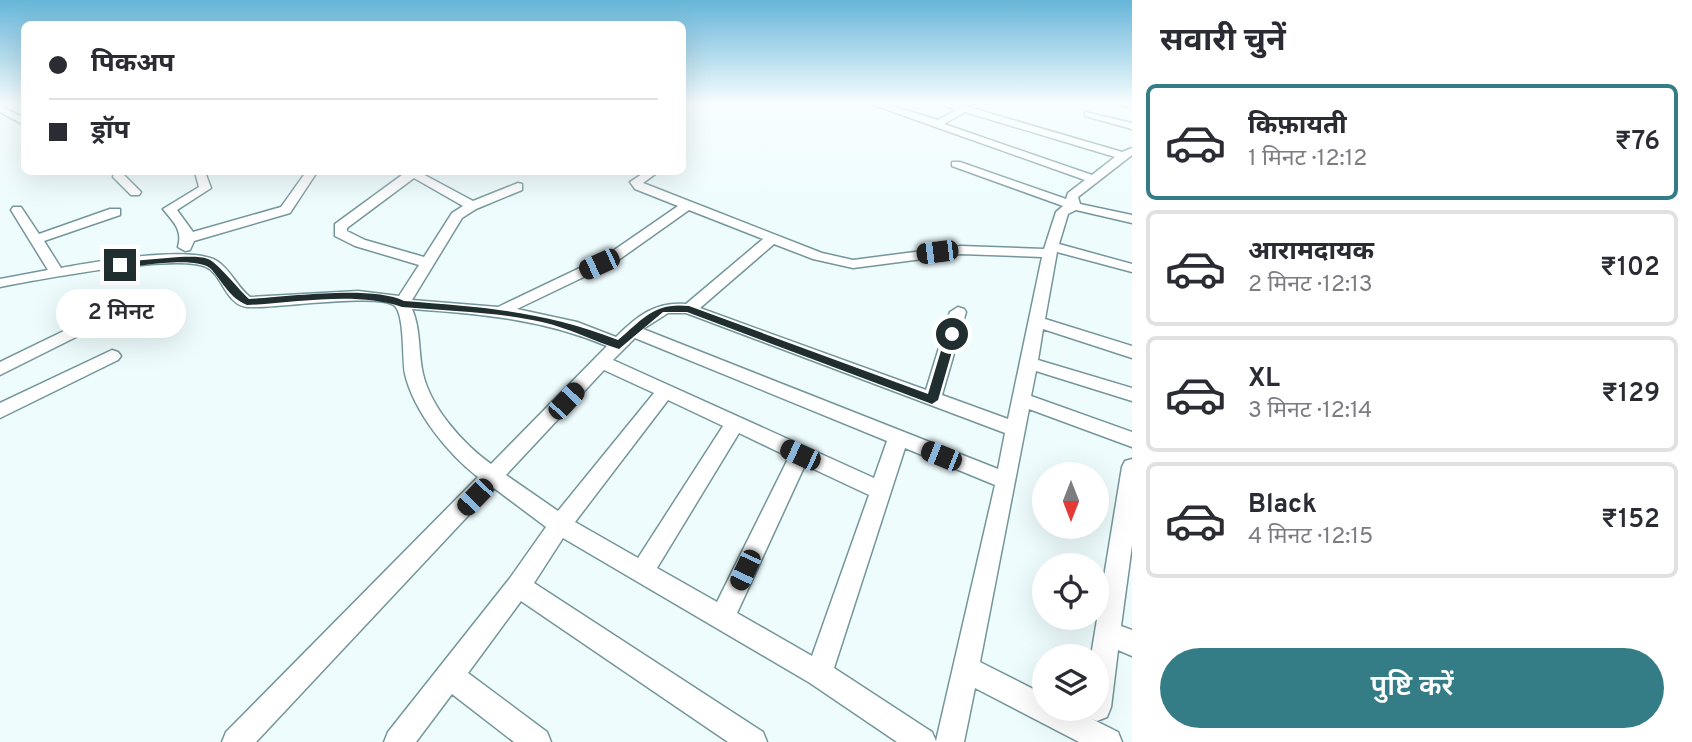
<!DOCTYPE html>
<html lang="hi">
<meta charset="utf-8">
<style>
:root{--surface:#fff;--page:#f7f7f7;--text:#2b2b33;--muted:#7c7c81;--line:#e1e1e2;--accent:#357d86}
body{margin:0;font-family:Overpass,"Noto Sans Devanagari",sans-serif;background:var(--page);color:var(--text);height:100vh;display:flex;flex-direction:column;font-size:26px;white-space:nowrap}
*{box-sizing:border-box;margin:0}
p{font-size:23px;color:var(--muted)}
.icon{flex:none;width:38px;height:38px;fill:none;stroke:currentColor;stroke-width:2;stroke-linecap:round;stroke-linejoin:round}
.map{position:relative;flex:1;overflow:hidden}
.panel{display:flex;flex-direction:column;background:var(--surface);width:560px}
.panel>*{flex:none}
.guide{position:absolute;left:21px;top:21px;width:665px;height:154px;border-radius:10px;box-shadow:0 7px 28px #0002;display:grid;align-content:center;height:154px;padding:0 28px;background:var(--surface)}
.needle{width:46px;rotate:180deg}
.fabs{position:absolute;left:1032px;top:462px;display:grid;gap:14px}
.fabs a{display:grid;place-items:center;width:77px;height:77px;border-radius:50%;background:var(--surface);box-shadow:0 7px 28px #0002;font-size:35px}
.end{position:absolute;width:32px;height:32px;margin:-16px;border:9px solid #202e30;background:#fff;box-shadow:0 0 0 4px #fff}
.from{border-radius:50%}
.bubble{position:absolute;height:49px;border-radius:24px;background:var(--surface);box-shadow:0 7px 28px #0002;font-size:23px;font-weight:600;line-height:49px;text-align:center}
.car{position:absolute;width:21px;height:42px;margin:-21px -10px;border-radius:9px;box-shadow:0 0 5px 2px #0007;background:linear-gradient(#222 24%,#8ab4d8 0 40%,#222 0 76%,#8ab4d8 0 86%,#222 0)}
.guide b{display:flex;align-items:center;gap:24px;height:66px;font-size:26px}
.guide b+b{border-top:2px solid var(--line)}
.guide i{width:18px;height:18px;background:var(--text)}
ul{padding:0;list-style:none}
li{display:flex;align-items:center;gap:21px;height:116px;margin:0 14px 10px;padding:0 14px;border:4px solid var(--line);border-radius:10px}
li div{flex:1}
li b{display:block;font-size:26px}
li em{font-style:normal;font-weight:600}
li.on{border-color:var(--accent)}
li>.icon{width:63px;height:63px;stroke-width:1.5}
h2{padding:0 28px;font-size:32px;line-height:84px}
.button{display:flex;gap:14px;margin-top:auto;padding:14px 28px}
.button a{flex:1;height:80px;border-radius:42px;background:var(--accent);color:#fff;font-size:28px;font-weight:600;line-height:80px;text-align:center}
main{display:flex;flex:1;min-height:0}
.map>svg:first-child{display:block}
</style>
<main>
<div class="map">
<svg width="1132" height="742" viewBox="0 0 1132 742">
<rect width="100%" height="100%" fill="#eefcfe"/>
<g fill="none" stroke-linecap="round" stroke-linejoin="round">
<!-- street casing -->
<g stroke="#74969a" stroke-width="3">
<g id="street">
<path d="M 868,103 L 883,103 L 938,120 L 956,110 L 939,103 L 955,103 L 1122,152 L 1132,148 L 1132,155 L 1078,197 L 1080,204 L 1132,215 L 1132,223 L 1076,210 L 1068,214 L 1059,244 L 1132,264 L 1132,272 L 1057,252 L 1045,319 L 1132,346 L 1132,358 L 1043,329 L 1038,360 L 1132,388 L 1132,401 L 1036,371 L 1031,396 L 1132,432 L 1132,447 L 1029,409 L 980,662 L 1045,695 L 1045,709 L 1072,709 L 1087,716 L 1084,709 L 1097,709 L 1097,656 L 1091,656 L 1122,467 L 1125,461 L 1132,459 L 1132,545 L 1121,626 L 1132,630 L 1132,656 L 1118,650 L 1111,707 L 1107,717 L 1097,721 L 1092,719 L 1118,732 L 1122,742 L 1079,742 L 975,688 L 964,742 L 897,742 L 810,683 L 563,538 L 534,583 L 763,732 L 767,742 L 728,742 L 521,601 L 468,673 L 547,732 L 551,742 L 514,742 L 452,694 L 416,742 L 384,742 L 388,732 L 510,578 L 546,527 L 494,488 L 256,742 L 222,742 L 226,732 L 478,477 C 448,454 414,412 405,374 C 402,359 405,317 395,306 C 381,292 272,309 247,307 C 226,305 222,274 206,267 C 177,253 36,280 0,287 L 0,279 L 48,270 L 11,210 L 13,207 L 21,207 L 39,234 L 110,209 L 120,209 L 120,215 L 44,241 L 61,268 C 93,262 191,245 217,261 C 231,270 237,287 250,297 L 358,291 L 399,296 L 419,265 L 355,246 L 335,236 L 335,224 L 406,172 L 419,172 L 473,201 L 518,183 L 522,184 L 522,190 L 476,209 L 462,218 L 412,300 L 498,307 L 607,255 L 678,206 L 635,189 L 630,182 L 645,172 L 658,172 L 643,183 L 822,253 L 853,260 L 961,246 L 1044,249 L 1056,212 L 1063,206 L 952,166 L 952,162 L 960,162 L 1066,199 L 1068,193 L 1085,180 ZM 965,112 L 1115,157 L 1092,175 L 944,124 ZM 414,178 L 463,206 L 452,213 L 424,257 L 365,240 L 347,231 L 347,228 ZM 689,210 L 763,239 L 686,304 C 655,301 636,317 616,337 L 577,322 L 517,309 L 617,261 ZM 774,244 L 813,259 L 853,268 L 961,254 L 1042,257 L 1008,419 L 942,395 L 966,312 L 964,309 L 958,307 L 950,312 L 926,390 L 700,308 ZM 412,309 C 482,314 542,319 607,346 L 491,464 C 463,444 431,408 423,374 C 418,353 421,329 412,309 ZM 668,313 L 686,313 L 1005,433 L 998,469 L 643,329 ZM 635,338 L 887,441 L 874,478 L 613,360 ZM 604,370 L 654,393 L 558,511 L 506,475 ZM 668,400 L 723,426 L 638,558 L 575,522 ZM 739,433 L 789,457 L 717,602 L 657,568 ZM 905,448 L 995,485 L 936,741 L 932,732 L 834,668 ZM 805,465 L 869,495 L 812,656 L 737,613 Z"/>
<polygon points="1119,103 1132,103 1132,108 1121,105"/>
<polygon points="0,105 24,118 24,125 0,112"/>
<polygon points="1085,112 1132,123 1132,129 1085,116"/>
<polygon points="114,172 124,172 123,174 141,192 139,195 131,195 113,177"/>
<path d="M 195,172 L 205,172 L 211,188 L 177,210 L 193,232 L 281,207 L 306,172 L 317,172 L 290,213 L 194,241 L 190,250 L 185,251 L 178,247 C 183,229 173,222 163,209 L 199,187 Z"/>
<polygon points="72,327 80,332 78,336 0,375 0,362"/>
<polygon points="112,350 118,352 121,356 118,360 0,418 0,403"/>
</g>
</g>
<!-- street -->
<use href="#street" fill="#fff" fill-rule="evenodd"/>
</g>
<!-- sky -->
<linearGradient id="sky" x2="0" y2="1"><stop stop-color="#66b5d9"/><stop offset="0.5" stop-color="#f7feff"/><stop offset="1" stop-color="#f7feff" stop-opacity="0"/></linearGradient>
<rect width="1132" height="207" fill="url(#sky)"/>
<!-- route -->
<path fill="#202e30" d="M 179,257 C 188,257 200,256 208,259 C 216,261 240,291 249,299 C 287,297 372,285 404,301 C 482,307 545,311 618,340 C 643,319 654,302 689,306 L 928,394 L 946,334 L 952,330 L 957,334 L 938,400 L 932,404 L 687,312 L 663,312 L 619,349 C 593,341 569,328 542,322 C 497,312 449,311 402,307 C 355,291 296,303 247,305 C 230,298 223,283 212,270 C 200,255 139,266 120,268 L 115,265 L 120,262 Z"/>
</svg>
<div class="fabs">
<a><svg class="needle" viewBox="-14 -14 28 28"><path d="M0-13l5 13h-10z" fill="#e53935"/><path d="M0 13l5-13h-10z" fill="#7c7c81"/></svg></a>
<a><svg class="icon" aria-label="locate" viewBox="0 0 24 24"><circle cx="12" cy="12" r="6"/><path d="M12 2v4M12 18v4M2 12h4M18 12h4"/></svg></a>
<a><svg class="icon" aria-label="layers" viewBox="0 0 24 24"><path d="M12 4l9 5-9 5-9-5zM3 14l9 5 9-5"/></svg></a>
</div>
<i class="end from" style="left:952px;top:334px"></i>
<i class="end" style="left:120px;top:265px"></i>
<div class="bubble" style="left:56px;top:289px;width:130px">2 मिनट</div>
<i class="car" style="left:937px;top:252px;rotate:263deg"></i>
<i class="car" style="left:599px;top:264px;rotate:245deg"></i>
<i class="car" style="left:566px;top:401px;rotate:43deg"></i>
<i class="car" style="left:800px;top:455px;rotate:295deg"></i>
<i class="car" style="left:941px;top:456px;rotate:292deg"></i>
<i class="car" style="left:475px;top:497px;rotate:224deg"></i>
<i class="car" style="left:745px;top:570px;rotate:205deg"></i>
<div class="guide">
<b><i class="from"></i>पिकअप</b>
<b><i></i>ड्रॉप</b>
</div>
</div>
<section class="panel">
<h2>सवारी चुनें</h2>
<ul>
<li class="on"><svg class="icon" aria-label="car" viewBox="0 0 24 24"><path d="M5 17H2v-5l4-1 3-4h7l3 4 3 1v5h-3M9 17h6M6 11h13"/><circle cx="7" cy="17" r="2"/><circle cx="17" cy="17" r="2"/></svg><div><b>किफ़ायती</b><p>1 मिनट · 12:12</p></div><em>₹76</em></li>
<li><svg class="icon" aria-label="car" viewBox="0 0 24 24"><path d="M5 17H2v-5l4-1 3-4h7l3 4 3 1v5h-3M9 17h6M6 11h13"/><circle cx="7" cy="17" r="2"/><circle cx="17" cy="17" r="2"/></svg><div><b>आरामदायक</b><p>2 मिनट · 12:13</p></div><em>₹102</em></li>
<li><svg class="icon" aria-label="car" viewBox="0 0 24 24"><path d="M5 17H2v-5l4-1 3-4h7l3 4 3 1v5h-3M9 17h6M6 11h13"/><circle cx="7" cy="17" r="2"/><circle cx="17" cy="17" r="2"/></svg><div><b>XL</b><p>3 मिनट · 12:14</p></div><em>₹129</em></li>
<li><svg class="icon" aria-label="car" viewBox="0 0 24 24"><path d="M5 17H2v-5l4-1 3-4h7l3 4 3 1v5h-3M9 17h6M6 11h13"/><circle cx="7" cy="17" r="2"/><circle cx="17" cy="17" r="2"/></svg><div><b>Black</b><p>4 मिनट · 12:15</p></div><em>₹152</em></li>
</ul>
<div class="button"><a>पुष्टि करें</a></div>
</section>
</main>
